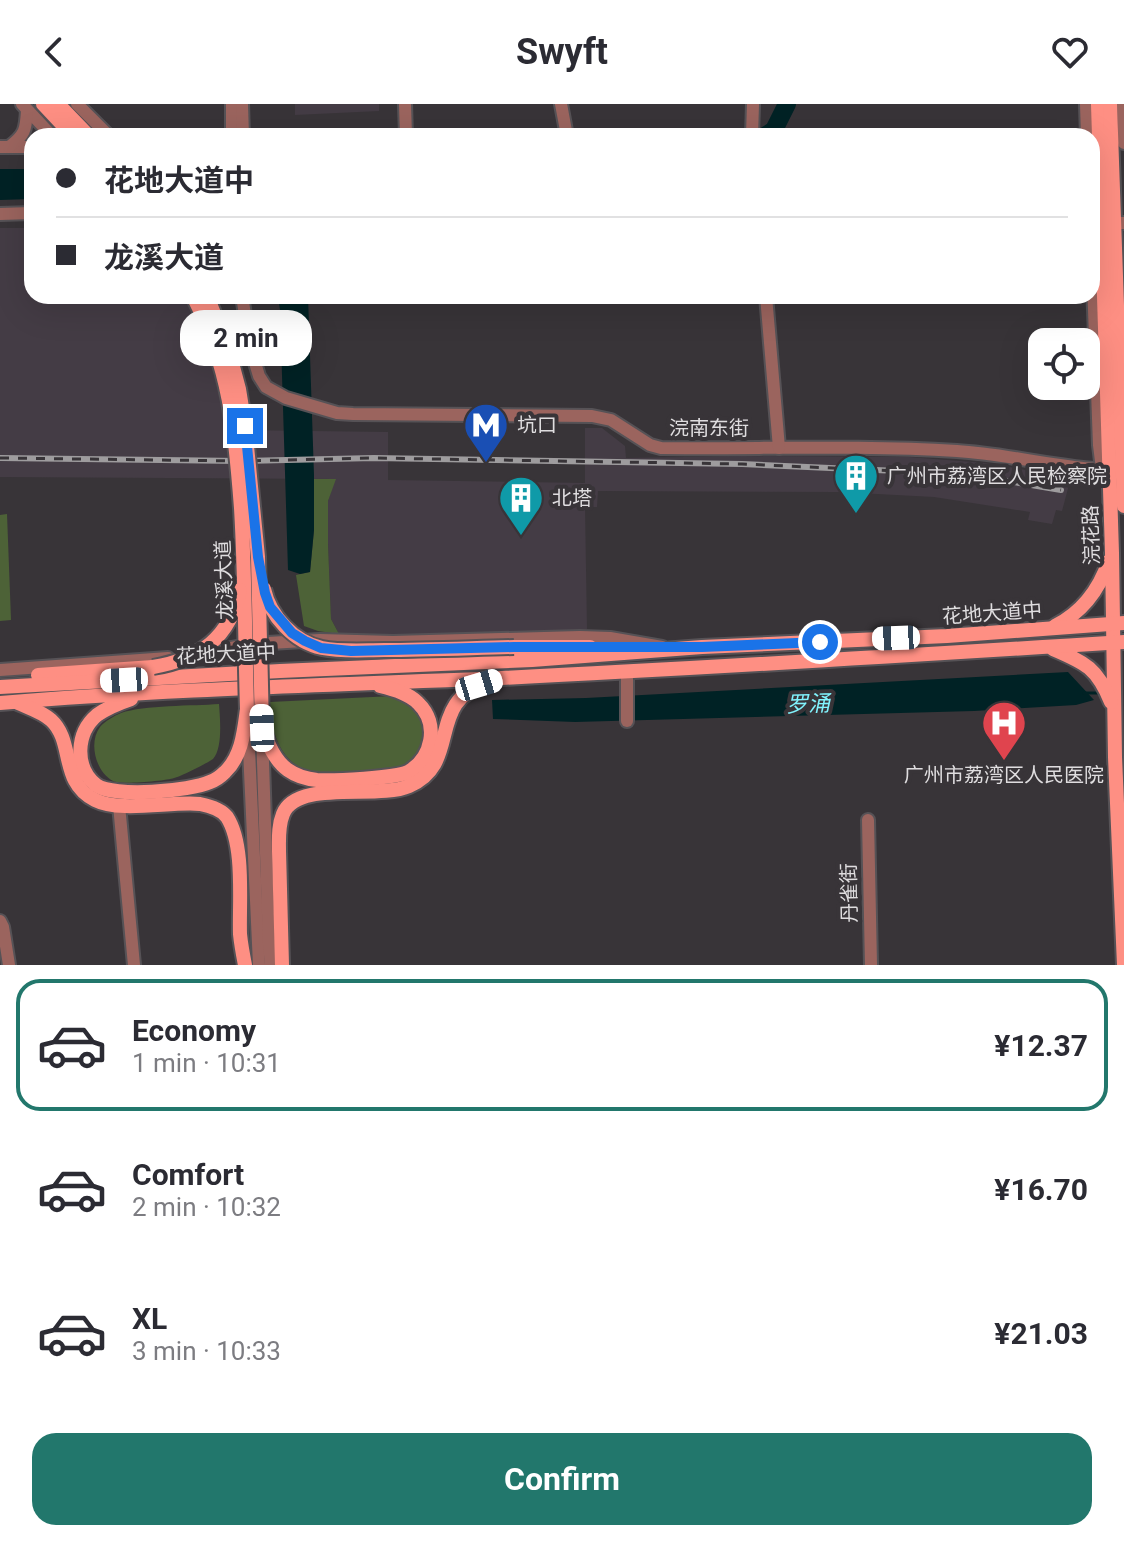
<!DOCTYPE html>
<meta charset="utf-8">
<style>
:root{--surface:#fff;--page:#f2f2f3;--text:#2b2b33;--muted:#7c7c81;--line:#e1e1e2;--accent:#22776c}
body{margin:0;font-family:Roboto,"Noto Sans SC",sans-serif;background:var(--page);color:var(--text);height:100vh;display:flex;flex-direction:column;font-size:30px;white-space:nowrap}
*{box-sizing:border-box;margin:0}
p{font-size:26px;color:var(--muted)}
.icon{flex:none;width:44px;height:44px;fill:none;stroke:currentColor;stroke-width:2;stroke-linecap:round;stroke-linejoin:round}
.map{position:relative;height:861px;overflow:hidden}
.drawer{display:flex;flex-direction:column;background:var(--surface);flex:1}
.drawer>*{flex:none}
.guide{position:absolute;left:24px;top:24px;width:1076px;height:176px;border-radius:24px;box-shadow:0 8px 32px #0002;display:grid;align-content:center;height:176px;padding:0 32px;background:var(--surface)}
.tools{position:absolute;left:1028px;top:224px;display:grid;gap:16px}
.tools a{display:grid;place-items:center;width:72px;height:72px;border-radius:16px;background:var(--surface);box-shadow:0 8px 32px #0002;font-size:40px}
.end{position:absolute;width:36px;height:36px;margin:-18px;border:10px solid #1a73e8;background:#fff;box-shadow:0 0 0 4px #fff}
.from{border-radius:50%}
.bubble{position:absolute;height:56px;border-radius:24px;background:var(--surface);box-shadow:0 8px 32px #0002;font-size:26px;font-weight:700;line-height:56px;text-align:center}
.car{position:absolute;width:24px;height:48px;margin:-24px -12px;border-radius:10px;box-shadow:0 0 6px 2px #0007;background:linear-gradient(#fff 24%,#345 0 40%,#fff 0 76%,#345 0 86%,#fff 0)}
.guide b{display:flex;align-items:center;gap:28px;height:76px;font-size:30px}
.guide b+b{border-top:2px solid var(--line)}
.guide i{width:20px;height:20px;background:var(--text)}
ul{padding:14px 0 0;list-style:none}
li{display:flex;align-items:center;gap:24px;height:132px;margin:0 16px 12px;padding:0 16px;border:4px solid transparent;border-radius:24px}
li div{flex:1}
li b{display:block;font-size:30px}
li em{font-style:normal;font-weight:700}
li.selected{border-color:var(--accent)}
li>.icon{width:72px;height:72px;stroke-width:1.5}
.cta{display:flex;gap:16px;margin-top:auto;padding:16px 32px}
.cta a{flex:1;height:92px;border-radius:24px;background:var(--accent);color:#fff;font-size:32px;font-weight:700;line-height:92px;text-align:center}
header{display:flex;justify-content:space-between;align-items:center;height:104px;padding:0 32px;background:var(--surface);font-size:36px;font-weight:700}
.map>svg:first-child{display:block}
</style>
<header><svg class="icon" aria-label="back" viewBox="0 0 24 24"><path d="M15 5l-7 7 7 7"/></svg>Swyft<svg class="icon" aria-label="heart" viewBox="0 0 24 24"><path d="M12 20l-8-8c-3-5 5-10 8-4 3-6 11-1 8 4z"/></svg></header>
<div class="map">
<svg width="1124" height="861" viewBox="0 0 1124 861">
<rect width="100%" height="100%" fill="#383438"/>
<!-- built -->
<g fill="#443c45">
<polygon points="295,0 379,0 379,7 295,11"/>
<polygon points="0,124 32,124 32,192 190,192 212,245 228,326 388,328 388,376 585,379 585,324 602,324 625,342 626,354 743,352 909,353 985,359 1021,365 1070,377 1062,407 1056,406 1052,420 1028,416 1030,408 934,393 839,388 598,387 597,403 585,403 587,525 504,529 377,531 339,530 331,515 328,440 328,397 335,375 0,373"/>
</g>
<!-- green -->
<g fill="#4d6237">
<polygon points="314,375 336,375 328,397 328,440 331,515 339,530 318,527 304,522 296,471 310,468 314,426"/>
<polygon points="7,410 11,516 0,517 0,411"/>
<path d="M 393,592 C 402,595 413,600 418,609 C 426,625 423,649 409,661 C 398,670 380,667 367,667 C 351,668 332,671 317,669 C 281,663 271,630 270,598 Z"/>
<path d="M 219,600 C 220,614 223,644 213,655 C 209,658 180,673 174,674 C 166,677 119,681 113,677 C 96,668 88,639 100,623 C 105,617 114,612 121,609 C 144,601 193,602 219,600 Z"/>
</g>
<!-- water -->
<g fill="#002225">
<polygon points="0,65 32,65 32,95 0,96"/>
<polygon points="278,192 308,192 314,371 314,426 310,468 300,470 288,466 280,206"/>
<polygon points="1068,568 1094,596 1076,601 974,607 575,618 493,615 492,596 586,594"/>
</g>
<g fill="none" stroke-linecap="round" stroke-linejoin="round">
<!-- stream -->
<polyline stroke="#002225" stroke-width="3" points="1084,589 1100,589"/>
<!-- river -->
<polyline stroke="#002225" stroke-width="18" points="765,32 774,26 787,0"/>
<!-- minor casing -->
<g stroke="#565256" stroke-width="16">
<g id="minor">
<polyline points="22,0 52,32"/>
<polyline points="77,0 109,32"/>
<polyline points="232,0 232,32"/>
<polyline points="242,0 243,32"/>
<polyline points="405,0 406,32"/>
<polyline points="561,0 567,32"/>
<polyline points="1086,0 1087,32"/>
<polyline points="1123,0 1124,39"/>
<polyline points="752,32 753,0"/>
<polyline points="0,43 32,43"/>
<path d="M 9,43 C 25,31 26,26 27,6"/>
<polyline points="0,110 32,109"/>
<polyline points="1092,119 1124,119"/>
<polyline points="1092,152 1099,341 1101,357 1109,366"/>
<path d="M 242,192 L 250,242 L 259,272 L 266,283 L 286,294 L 337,309 L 353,310 L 592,312 L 611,316 L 650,341 L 661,344 C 759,345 858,341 957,347 C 1008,350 1058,364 1109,366"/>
<polyline points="766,192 779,344"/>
<polyline points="195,551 252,540 320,536 393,538 580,533 610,534 662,543"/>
<polyline points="0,566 168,554"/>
<polyline points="627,567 627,617"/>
<polyline points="248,624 259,861"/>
<polyline points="262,628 269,840 271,861"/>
<polyline points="119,701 134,861"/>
<polyline points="868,716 871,861"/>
<polyline points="0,817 3,823 9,861"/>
</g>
</g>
<!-- major casing -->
<g stroke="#565256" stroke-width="18">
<g id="major">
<polyline points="43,0 73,32"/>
<polyline points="58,0 89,32"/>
<polyline points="1098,0 1112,449 1115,653 1124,861"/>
<polyline points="1110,0 1124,402"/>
<path d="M 1055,522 C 1083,508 1099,486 1109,457"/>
<polyline points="514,543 590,543"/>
<path d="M 1053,545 C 1086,559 1097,564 1111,598"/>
<polyline points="38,571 153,563"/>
<polyline points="0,583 280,567 532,556 702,543 947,532 1124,519"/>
<path d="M 131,595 C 119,599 107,604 97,611 C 76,629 74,663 96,681 C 114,694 190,687 210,678 C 216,676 221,672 225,668 C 242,652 244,627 247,605"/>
<path d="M 0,599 C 167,585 334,581 502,574 C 709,564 917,551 1124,538"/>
<path d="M 18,599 C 29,604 42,608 51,616 C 75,638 59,678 95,696 C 120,709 172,697 200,700 C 210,702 221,705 227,713 C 245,741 239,798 240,830 C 241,840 243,851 245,861"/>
<path d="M 262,624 C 268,639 274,656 288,666 C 295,671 307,675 317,676 C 332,677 397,674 408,668 C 432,654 440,620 418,599 C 408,589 393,585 380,582"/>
<path d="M 282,861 L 279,747 C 279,735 278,722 283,710 C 297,675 377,696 409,682 C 463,659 424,597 489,578"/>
</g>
</g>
<!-- minor -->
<use href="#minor" stroke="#9b645e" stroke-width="12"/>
<!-- major -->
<use href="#major" stroke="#fe8f83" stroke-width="14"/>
<!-- rail casing -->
<g stroke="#9e9c9e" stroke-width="6">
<polyline id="rail" points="0,354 241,357 374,354 742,360 966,370 1061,386"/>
</g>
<!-- rail -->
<use href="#rail" stroke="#383438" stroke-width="3" stroke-dasharray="9" stroke-linecap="butt"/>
<!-- major-bridge casing -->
<g stroke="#565256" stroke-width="18" stroke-linecap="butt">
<g id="major-bridge">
<path d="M 193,192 C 230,264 235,325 241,404 C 245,471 245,538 247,605"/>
<polyline points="207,192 228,244 239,285 245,322 258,453 262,624"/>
<path d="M 264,485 C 270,512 294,538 322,544 C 342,548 364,546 384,546 C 427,546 471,544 514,543"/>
<path d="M 153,563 C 200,555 230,534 240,486"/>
</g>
</g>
<!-- major-bridge -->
<use href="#major-bridge" stroke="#fe8f83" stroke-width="14"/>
</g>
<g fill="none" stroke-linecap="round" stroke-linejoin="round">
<!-- route -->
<polyline stroke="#1a73e8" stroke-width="10" points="245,322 258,453 265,489 270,503 292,529 305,537 321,544 351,547 514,543 702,543 820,538"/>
</g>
<!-- icons -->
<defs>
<g id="metro-pin" transform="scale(2.3)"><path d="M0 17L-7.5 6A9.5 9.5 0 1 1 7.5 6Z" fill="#1a4fb4" stroke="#383438"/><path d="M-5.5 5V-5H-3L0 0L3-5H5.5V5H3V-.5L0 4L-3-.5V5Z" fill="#fff"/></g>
<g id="building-pin" transform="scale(2.3)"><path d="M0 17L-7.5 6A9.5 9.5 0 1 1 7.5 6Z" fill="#0f9aa8" stroke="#383438"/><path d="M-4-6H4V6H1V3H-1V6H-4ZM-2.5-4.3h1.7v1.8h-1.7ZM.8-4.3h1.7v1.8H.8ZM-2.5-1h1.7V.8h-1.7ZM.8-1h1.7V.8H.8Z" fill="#fff"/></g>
<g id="hospital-pin" transform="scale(2.3)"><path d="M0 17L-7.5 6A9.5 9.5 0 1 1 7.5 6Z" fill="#e0444e" stroke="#383438"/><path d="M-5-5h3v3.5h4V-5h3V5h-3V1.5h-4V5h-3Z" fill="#fff"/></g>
</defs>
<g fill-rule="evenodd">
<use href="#metro-pin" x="486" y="321"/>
<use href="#building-pin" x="856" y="372"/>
<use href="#building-pin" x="521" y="394"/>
<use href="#hospital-pin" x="1004" y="619"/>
</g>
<g text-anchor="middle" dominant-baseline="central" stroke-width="8" stroke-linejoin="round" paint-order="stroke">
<!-- poi labels -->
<g font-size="20" fill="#dfdddf" stroke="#383438" text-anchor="start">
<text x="517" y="321">坑口</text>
<text x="887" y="372">广州市荔湾区人民检察院</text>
<text x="552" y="394">北塔</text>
<text x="1004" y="671" text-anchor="middle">广州市荔湾区人民医院</text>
</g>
<!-- street labels -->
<g font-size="20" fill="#dfdddf" stroke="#383438">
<text x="709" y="324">浣南东街</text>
<text transform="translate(1091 431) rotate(-92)">浣花路</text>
<text transform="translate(224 476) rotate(-92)">龙溪大道</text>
<text transform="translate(992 509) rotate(-4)">花地大道中</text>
<text transform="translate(226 550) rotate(-3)">花地大道中</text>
<text transform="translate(849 789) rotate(-91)">丹雀街</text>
</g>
<!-- water labels -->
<g font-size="22" font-style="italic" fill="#81f3fd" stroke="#383438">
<text transform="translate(808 600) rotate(-2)">罗涌</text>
</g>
</g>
</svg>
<div class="tools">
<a><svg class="icon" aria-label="locate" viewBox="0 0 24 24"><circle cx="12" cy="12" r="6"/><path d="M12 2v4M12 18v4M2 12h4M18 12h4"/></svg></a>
</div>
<i class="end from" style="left:820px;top:538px"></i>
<i class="end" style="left:245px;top:322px"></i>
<div class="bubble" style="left:180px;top:206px;width:132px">2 min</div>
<i class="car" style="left:896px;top:534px;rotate:268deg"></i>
<i class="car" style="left:124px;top:576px;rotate:267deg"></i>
<i class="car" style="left:479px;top:581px;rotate:73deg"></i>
<i class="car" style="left:262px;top:624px;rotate:358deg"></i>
<div class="guide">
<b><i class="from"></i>花地大道中</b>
<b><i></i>龙溪大道</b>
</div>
</div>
<section class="drawer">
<ul>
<li class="selected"><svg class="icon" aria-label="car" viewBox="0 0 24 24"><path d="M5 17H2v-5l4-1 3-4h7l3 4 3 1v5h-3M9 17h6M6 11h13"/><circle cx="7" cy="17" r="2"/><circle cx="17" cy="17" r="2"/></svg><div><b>Economy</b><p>1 min · 10:31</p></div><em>¥12.37</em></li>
<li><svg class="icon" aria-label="car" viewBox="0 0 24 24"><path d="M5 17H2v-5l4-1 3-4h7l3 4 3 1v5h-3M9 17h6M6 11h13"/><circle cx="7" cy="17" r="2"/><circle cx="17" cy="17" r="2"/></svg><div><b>Comfort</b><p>2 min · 10:32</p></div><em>¥16.70</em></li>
<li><svg class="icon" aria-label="car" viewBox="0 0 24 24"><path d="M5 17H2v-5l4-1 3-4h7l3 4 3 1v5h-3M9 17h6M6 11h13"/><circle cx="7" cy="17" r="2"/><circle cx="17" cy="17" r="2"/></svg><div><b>XL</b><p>3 min · 10:33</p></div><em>¥21.03</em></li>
</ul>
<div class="cta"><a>Confirm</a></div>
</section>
